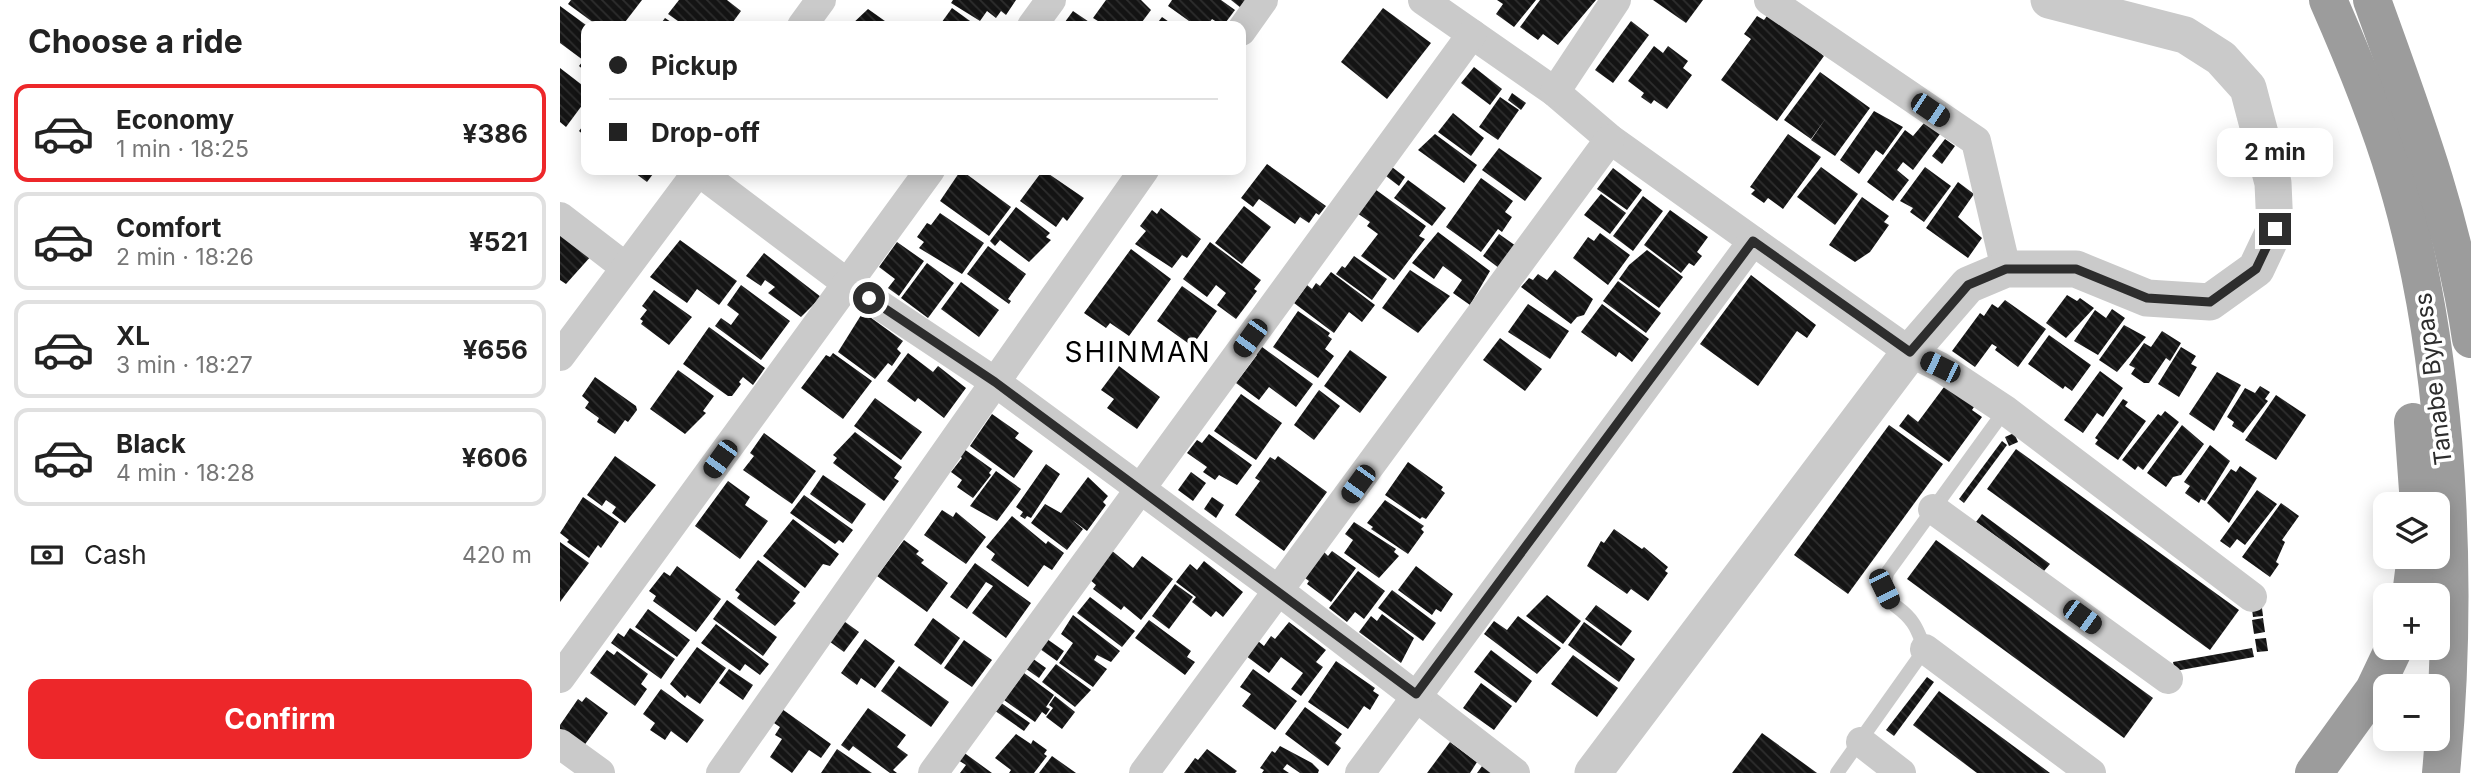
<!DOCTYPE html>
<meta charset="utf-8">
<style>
:root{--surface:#fff;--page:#f6f6f6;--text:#222;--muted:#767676;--line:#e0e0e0;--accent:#ed272a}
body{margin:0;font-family:Inter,sans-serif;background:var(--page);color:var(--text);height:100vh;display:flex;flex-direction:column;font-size:26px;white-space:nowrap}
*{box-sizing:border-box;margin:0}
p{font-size:23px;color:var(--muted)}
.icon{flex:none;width:38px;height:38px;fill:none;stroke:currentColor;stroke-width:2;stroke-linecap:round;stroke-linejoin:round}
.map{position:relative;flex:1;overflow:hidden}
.details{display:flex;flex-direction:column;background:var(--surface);width:560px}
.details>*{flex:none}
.guide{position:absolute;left:21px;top:21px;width:665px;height:154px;border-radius:14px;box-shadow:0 4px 18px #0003;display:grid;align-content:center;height:154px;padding:0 28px;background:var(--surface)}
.tools{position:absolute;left:1813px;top:492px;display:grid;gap:14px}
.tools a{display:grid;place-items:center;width:77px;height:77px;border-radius:14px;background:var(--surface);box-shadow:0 4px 18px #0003;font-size:35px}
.end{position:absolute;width:32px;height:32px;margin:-16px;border:9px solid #2d2d2d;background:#fff;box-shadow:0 0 0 4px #fff}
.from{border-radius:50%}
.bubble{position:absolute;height:49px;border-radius:14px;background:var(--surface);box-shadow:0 4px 18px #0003;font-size:23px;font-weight:700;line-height:49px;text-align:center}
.car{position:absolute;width:21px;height:42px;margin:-21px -10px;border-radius:9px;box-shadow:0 0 5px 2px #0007;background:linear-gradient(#222 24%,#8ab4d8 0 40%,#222 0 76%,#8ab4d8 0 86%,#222 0)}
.guide b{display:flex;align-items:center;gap:24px;height:66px;font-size:26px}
.guide b+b{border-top:2px solid var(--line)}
.guide i{width:18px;height:18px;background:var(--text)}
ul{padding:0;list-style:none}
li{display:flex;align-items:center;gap:21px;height:98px;margin:0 14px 10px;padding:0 14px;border:4px solid var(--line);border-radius:14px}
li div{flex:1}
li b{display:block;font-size:26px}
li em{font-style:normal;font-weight:700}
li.selected{border-color:var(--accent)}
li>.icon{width:63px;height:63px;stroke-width:1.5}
h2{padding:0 28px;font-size:32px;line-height:84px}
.pay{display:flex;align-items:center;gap:18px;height:77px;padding:0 28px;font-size:26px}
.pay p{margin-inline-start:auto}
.button{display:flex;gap:14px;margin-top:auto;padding:14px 28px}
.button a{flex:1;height:80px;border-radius:14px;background:var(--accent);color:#fff;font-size:28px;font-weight:700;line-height:80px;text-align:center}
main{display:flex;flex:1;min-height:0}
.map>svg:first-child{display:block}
</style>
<main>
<section class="details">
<h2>Choose a ride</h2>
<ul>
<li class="selected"><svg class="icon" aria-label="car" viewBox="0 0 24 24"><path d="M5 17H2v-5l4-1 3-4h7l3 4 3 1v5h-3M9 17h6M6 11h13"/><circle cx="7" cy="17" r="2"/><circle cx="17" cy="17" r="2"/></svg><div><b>Economy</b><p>1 min · 18:25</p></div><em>¥386</em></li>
<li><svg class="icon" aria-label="car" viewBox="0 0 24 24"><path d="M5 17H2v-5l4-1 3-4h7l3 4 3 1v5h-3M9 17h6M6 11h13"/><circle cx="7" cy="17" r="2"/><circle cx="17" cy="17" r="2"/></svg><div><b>Comfort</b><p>2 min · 18:26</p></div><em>¥521</em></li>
<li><svg class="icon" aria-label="car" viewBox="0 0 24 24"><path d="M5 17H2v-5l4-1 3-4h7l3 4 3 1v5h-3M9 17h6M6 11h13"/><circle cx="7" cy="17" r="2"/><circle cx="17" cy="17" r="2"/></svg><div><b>XL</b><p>3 min · 18:27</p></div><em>¥656</em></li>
<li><svg class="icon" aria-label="car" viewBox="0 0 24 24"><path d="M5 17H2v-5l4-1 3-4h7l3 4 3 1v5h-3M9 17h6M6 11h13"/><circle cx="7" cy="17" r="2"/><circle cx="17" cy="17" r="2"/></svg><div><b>Black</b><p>4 min · 18:28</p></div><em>¥606</em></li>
</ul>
<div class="pay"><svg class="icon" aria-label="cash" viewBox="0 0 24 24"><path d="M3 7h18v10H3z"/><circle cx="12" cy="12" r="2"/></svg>Cash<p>420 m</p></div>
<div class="button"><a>Confirm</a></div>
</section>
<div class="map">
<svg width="1911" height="773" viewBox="0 0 1911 773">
<defs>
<pattern id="building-back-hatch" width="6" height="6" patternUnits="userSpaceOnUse" patternTransform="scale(1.75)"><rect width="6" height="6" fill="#141414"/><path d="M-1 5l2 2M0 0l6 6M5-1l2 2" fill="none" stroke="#2e2e2e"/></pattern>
</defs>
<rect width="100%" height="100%" fill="#fff"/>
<!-- building -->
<g fill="url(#building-back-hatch)">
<polygon points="11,0 82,0 62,26 38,26 8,4"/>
<polygon points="119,0 167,0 181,11 170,26 125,26 108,14"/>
<polygon points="393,0 456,0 446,15 441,11 436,18 427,11 420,21 391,3"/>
<polygon points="546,0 581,0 591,10 579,26 546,26 533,18"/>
<polygon points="612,0 661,0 675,10 663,26 652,19 647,26 636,26 608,6"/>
<polygon points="671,0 686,0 681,8"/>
<polygon points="937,0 976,0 954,27 936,14 943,4"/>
<polygon points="980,0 1036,0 998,45 983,34 978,40 960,27"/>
<polygon points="1093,0 1143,0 1126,23"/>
<polygon points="0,6 26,25 26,55 23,60 0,43"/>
<polygon points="392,8 417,26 379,26"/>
<polygon points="823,8 871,43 827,99 781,62"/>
<polygon points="308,9 332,26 290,26"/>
<polygon points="513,11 535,26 502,26"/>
<polygon points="1210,12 1264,56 1217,121 1161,80 1191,39 1184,34 1197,16 1204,20"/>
<polygon points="602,17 615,26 595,26"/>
<polygon points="105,18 117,26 99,26"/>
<polygon points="1071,21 1089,35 1053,83 1035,70"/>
<polygon points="1094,46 1103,53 1108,46 1128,61 1123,68 1132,75 1107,109 1094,100 1091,104 1081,97 1084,93 1068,81"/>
<polygon points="26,57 26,72 19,66"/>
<polygon points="914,67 942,89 930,105 901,83"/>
<polygon points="0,68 26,88 26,100 6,127 0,122"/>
<polygon points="1260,72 1310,108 1275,156 1251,140 1266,118 1251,139 1224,120"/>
<polygon points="952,93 966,103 961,110 948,100"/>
<polygon points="940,97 959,110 938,140 919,127"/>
<polygon points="1314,111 1343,127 1323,155 1316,150 1299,174 1280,160"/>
<polygon points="893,113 924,138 911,156 878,132"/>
<polygon points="26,122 26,137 19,131"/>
<polygon points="1364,123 1380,134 1353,170 1343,162 1337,170 1349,180 1333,201 1307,182 1345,130 1353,136"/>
<polygon points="875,134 917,165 904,183 858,150"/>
<polygon points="1228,134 1261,157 1223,209 1208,198 1204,203 1191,194 1195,190 1190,187"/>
<polygon points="1385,139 1395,146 1382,164 1372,156"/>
<polygon points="939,148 982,178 965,201 922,170"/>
<polygon points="707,164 766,206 759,215 756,213 749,223 740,217 735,224 699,199 693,207 681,198"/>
<polygon points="828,164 845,177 839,186 822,173"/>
<polygon points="1261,167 1298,194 1275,225 1237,197"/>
<polygon points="1365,167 1391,186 1364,222 1350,212 1353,208 1340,201"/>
<polygon points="1053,168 1082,190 1067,210 1037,189"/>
<polygon points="71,170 96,170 87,182"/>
<polygon points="401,170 451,207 429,236 380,201"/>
<polygon points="483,170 524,198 507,221 503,217 496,227 460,201"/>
<polygon points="921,178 953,201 945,212 952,217 942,232 938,229 921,252 886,227"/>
<polygon points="848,180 886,208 872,226 834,198"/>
<polygon points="1398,182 1414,194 1398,217 1422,238 1408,258 1366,228"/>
<polygon points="812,187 866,226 859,236 865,239 834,280 801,256 818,234 807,226 810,222 794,211"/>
<polygon points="1041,194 1066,213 1050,234 1024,215"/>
<polygon points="1083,196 1103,211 1073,251 1053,236"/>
<polygon points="1302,197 1329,216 1324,222 1329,225 1310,252 1295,262 1269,245"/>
<polygon points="684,206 711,227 682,264 655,243"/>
<polygon points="456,207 490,233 486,237 491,240 469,262 440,240 435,246 430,241"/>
<polygon points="601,208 641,239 627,258 622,255 612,268 575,244 586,231 580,226 592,210 597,214"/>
<polygon points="1110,210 1148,237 1137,252 1142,256 1134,266 1129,263 1121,273 1084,245"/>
<polygon points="380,213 424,243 402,274 359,248 364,242 357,237 367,223 371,225"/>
<polygon points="0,232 32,255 6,284 0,280"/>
<polygon points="878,232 930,271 910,305 893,293 902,280 883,266 874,279 852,263"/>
<polygon points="1040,233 1070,255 1048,285 1013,258 1028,237 1034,241"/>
<polygon points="939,234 956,246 939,268 923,256"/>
<polygon points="120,240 177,281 159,305 137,289 127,303 90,277"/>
<polygon points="337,242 364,261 339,296 328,288 335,279 319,267"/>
<polygon points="650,242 701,280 694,289 697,291 676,319 657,305 666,293 656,285 647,297 623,279"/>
<polygon points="428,246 466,274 448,299 451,301 449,304 407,274"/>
<polygon points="571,249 611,279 569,336 550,323 546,328 524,313"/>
<polygon points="1087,250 1123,277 1099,308 1059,279 1069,265"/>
<polygon points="204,253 261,297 241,317 208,293 215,287 205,280 201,286 186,276"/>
<polygon points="794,256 827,279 812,300 776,274 782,266 785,268"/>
<polygon points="367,263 394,283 368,318 341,298"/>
<polygon points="850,270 890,296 858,333 822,308"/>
<polygon points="995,270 1033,299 1024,315 1017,317 1011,324 961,287 969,278 973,280 978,274 987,280"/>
<polygon points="771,272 815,305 802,322 789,312 774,333 734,303 747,285 752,289 756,283 760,286"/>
<polygon points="1191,275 1256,325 1247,338 1237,331 1198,386 1140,344"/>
<polygon points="1058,281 1101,313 1086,333 1043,301"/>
<polygon points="401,282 439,310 419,337 381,309"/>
<polygon points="181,285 230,321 201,360 155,326 161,318 171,325 179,314 167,305"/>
<polygon points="622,286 657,311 632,346 597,321"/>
<polygon points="94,290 132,317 109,345 81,324 83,321 80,319 87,310 82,306"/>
<polygon points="1507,295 1517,301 1520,298 1534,308 1506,338 1486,323"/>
<polygon points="1445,300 1486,329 1458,367 1435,350 1437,347 1432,344 1415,367 1392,351 1420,313 1424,316 1432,304 1438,308"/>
<polygon points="968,304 1009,331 990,359 948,332"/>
<polygon points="1042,304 1089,339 1072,362 1059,352 1056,357 1021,332"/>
<polygon points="1552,309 1565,318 1538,355 1514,341 1535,310 1546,318"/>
<polygon points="738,311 770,333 768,336 772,339 765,349 774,356 758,378 713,347"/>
<polygon points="303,312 343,341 337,349 341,353 332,366 328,363 315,379 278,352"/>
<polygon points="1564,325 1586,337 1557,372 1539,360"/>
<polygon points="149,327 205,368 193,385 183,377 179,382 181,384 172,396 168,396 123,364"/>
<polygon points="1602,331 1621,343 1610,361 1606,358 1589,383 1584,383 1571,374 1575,368 1569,365 1584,343 1591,347"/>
<polygon points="1489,335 1531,365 1512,391 1505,386 1503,389 1468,364"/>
<polygon points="940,338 982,369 965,391 923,360"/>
<polygon points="698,344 753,384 736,407 709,387 699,400 676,383 697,355 692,352"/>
<polygon points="1621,347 1636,356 1631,364 1637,367 1619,397 1598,384"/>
<polygon points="790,350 827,377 800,413 764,386"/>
<polygon points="273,353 312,381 283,419 241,388 266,355 270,357"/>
<polygon points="348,353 373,372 378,366 406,388 384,418 358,398 355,402 327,381"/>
<polygon points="559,366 600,397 577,429 547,408 554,399 541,390"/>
<polygon points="118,370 154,396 143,411 146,413 125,434 90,409"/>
<polygon points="1540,371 1563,388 1543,417 1537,413 1523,433 1504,420"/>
<polygon points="1657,372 1681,385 1654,431 1629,414"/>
<polygon points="35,377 76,406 77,410 68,422 65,420 55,434 37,422 39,418 25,408 29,402 22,396"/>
<polygon points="1387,383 1416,404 1412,410 1422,417 1389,462 1339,426 1348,414 1358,422"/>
<polygon points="1700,386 1710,392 1705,399 1708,401 1683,433 1672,426 1674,422 1667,417 1685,388 1695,393"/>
<polygon points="759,390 780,406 754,440 734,425"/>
<polygon points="681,394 722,423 696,460 654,431"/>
<polygon points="1716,395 1746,415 1716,460 1685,440"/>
<polygon points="315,398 362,432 341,460 294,426"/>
<polygon points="1563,399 1568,402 1565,406 1586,421 1558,460 1535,444 1538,440 1535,438"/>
<polygon points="1605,411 1619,422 1583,470 1578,466 1575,470 1562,460 1598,414 1601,416"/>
<polygon points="432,414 459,433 455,438 473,451 454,478 410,446"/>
<polygon points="1329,425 1383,464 1288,594 1234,555"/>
<polygon points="1622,425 1644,444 1621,475 1613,477 1606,487 1587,473"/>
<polygon points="295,432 342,467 334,478 339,481 324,501 273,463 277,458 273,455"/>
<polygon points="204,433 256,471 232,504 183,470 194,456 190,453"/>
<polygon points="1454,433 1458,442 1449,446 1445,437"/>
<polygon points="649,434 692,465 677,485 659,475 655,480 643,472 647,467 627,453 637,440 642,443"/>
<polygon points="1442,441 1447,445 1404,503 1399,499"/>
<polygon points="1650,445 1670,461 1645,501 1641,499 1639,503 1625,493 1630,486 1624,482"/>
<polygon points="404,449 432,469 429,473 431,475 413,498 397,487 402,480 391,472 402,458 399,455"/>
<polygon points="1456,449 1679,610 1650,650 1427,489"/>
<polygon points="55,456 96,485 65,523 52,513 56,507 46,500 42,506 27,495"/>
<polygon points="718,456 767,492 724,551 675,515 700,481 695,478 710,457 715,460"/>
<polygon points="848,462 883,487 881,490 885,493 866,519 862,517 860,519 825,495"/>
<polygon points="486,464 500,474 471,518 467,516 465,519 460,516 463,512 456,507"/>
<polygon points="1680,466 1697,478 1669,523 1647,503 1671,469 1676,472"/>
<polygon points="436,471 461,489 437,521 410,506"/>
<polygon points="631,472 646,483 633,501 618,490"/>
<polygon points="263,475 306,504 292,524 250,494"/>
<polygon points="528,477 548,496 543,502 546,505 527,531 511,519 523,529 507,550 471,523 485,504 501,513"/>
<polygon points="168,481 190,497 185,505 208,521 180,559 135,526"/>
<polygon points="1697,490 1717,504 1685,545 1677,539 1670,548 1660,541"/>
<polygon points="244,495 293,530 283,543 279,540 275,544 230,513"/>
<polygon points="23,497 59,522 41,548 38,545 29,558 7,542 9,540 0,533"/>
<polygon points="652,497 664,505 656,518 644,509"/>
<polygon points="825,500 864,526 861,529 864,532 848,554 811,529 813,527 807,523"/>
<polygon points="1721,503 1739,516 1722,540 1725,542 1716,562 1719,564 1710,577 1682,557"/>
<polygon points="382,510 393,517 396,512 426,537 406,564 364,535"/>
<polygon points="1422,514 1490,564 1484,571 1416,522"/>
<polygon points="452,516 486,544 488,541 504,553 492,570 484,565 468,587 431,560 435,554 426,547"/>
<polygon points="233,519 279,554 270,566 263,564 245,588 203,556"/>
<polygon points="794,522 836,549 834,552 839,556 819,578 784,553 793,540 785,534"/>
<polygon points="1054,529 1082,549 1084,547 1108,567 1105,571 1108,573 1088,601 1071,589 1067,594 1027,566 1041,541 1044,543"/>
<polygon points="344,540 359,551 356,554 364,560 361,563 388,583 367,612 317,576"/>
<polygon points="1376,540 1593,698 1564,738 1347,579"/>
<polygon points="0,542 29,563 0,602"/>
<polygon points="551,550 573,568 582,556 613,579 581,620 564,606 561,610 533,589 536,585 529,579"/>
<polygon points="772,551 796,568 771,602 747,584 749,581 745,578 764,552 768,556"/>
<polygon points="198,560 240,592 233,601 236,603 215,626 177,598 180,594 175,590"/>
<polygon points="644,561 683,592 663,617 656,611 651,617 632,602 636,597 616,582 630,564 637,570"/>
<polygon points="415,563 471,603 446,638 412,613 433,586 426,582 407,609 390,597"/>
<polygon points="117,566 161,599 136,632 93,601 96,596 89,591 104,572 110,576"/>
<polygon points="856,566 893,594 881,612 876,609 872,615 838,590"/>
<polygon points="798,571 825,591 804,619 795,612 787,622 769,608"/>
<polygon points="615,584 633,597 609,629 592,616"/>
<polygon points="832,590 876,623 863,641 818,608"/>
<polygon points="987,595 1021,621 1003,644 966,616"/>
<polygon points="530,597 575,631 562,647 517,613"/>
<polygon points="167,600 217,637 203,656 153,619"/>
<polygon points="1036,605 1072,631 1061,646 1025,619"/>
<polygon points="1702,608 1703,616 1693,617 1692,609"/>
<polygon points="88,609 130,640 117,657 75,627"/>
<polygon points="822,614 854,638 841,663 799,632 811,616 817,621"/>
<polygon points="513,615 560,651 551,662 537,655 534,660 547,669 533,687 499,663 513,643 501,634"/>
<polygon points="958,616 1001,648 977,674 924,634 934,621 947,630"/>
<polygon points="373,618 400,638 381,665 354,645"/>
<polygon points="1703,618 1705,632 1694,634 1692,620"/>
<polygon points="281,619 299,632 284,652 266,639"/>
<polygon points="589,620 631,651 627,657 635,662 625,675 575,638"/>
<polygon points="729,622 766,650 756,662 763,667 741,696 731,689 743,673 721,657 709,673 686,656 698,641 704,646 711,636 715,639"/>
<polygon points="1024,622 1075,659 1059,682 1008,645"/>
<polygon points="156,624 209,664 200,675 185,664 180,671 141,643"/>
<polygon points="70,628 115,659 101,679 51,643 58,633 64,637"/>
<polygon points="1706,638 1708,651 1697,652 1695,639"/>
<polygon points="305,639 335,661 315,688 301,678 297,685 281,673"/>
<polygon points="487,639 504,651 497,661 480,649"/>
<polygon points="404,640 432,660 412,687 384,668"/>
<polygon points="137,647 166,668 140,704 127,695 125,698 110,684"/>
<polygon points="1692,648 1694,657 1615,671 1613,662"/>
<polygon points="47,650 54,655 57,651 88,674 81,684 87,689 75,706 30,673"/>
<polygon points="931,650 972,681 956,703 914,672"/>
<polygon points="1013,655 1058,688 1037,717 991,684"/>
<polygon points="469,656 486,668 479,678 462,666"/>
<polygon points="776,661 815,688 813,691 819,695 810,710 804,706 788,729 748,702"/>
<polygon points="496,664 531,690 515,707 482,682"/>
<polygon points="339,666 389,702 371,727 321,691"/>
<polygon points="169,669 193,685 183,700 159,683"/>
<polygon points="693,669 737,701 715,730 682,706 691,694 680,687"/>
<polygon points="464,673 494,695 486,707 490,709 486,715 482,712 475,722 444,700"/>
<polygon points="1367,677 1374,682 1334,736 1326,730"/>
<polygon points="921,683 952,706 934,730 903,708"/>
<polygon points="101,689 144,720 127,743 111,731 105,740 90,730 95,723 83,714"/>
<polygon points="1379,691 1490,773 1417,773 1353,725"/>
<polygon points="495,696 515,712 502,729 486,717 493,708 489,705"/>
<polygon points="26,697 48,713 23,747 0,731 0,725 18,699 22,702"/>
<polygon points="437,700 470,723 464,731 431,708"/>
<polygon points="215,704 271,744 261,758 249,750 232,773 210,757 222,739 215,735 220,727 205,717"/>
<polygon points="745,707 782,734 775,743 781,748 768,766 725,734"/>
<polygon points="308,708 346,735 337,747 348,755 333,770 337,773 330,773 293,746 289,751 281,745"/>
<polygon points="1202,733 1257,773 1172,773"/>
<polygon points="456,734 471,744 473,740 487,750 484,754 487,756 474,773 449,773 451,770 435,758"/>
<polygon points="890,742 917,762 910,773 867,773"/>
<polygon points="720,746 752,763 759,770 758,773 740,773 727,764 723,769 729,773 702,773 704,770 700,768 712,751 715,753"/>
<polygon points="277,749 312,773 261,773"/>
<polygon points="399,749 432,773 400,773 406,765 393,757"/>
<polygon points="647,749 677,771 675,773 624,773 635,758 638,760"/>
<polygon points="492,756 516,773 479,773"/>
<polygon points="925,762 940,773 917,773"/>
</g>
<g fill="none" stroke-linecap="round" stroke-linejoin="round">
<!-- service -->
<path stroke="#cacaca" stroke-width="14" d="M 1277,773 L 1365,649 C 1361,640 1358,630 1353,623 C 1338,600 1319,608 1327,573 L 1445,410"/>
<!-- minor -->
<g stroke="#cacaca" stroke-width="30">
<polyline points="863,0 995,92 1050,139 1193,241 1350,352 1380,367 1445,410 1692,597"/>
<polyline points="1209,0 1416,141 1446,269"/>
<polyline points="242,26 261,0"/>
<polyline points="472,26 491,0"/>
<polyline points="681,31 703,0"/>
<polyline points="995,92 1056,0"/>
<polyline points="138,171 288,284 435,382 719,591 955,773"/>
<polyline points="0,217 65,267"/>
<polyline points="0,356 139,170"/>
<polyline points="1373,509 1608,679"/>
<polyline points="1365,649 1531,773"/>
<polyline points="0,678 370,170"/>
<polyline points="1301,742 1341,773"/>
<polyline points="0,744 40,773"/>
<polyline points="161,773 584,170"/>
<polyline points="373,773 912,34"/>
<polyline points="584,773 1050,139"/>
<polyline points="800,773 1193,241"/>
</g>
<!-- tertiary -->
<polyline stroke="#cacaca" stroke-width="37" points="1033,773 1350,352 1408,285 1446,269 1516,269 1587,298 1650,302 1696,269 1715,229 1713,183 1688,88 1661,58 1625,35 1489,0"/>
<!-- trunk -->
<g stroke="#9c9c9c" stroke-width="38">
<path d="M 1768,0 C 1794,59 1818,117 1836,178 C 1890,357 1899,587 1881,773"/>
<path d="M 1812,0 C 1852,111 1894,221 1911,339"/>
<polyline points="1853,422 1859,504"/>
<polyline points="1851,595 1856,556"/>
<polyline points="1754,773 1814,690 1834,648"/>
</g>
</g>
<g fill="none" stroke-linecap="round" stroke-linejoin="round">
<!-- route -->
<polyline stroke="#2d2d2d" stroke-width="9" points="309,298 435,382 856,694 1193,241 1350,352 1408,285 1446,269 1516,269 1587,298 1650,302 1696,269 1715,229"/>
</g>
<g text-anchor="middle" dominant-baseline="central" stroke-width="7" stroke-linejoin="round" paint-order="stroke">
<!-- street labels -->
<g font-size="24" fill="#2d2d2d" stroke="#fff">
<text transform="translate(1873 379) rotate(-97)">Tanabe Bypass</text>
</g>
<!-- quarter labels -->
<g font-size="28" letter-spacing="2" fill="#000" stroke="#fff">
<text x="578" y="352">SHINMAN</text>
</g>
</g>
</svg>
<div class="tools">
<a><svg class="icon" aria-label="layers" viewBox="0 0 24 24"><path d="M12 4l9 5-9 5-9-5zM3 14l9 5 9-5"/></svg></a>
<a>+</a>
<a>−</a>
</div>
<i class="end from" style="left:309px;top:298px"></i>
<i class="end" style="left:1715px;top:229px"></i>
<div class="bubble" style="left:1657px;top:128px;width:116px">2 min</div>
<i class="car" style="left:1370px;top:110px;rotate:124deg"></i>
<i class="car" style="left:690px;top:338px;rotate:216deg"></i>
<i class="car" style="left:1380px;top:367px;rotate:296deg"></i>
<i class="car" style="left:160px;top:459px;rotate:216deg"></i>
<i class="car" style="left:798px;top:484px;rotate:216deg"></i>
<i class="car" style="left:1324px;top:589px;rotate:154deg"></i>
<i class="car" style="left:1522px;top:617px;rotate:126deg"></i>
<div class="guide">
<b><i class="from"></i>Pickup</b>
<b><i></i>Drop-off</b>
</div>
</div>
</main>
